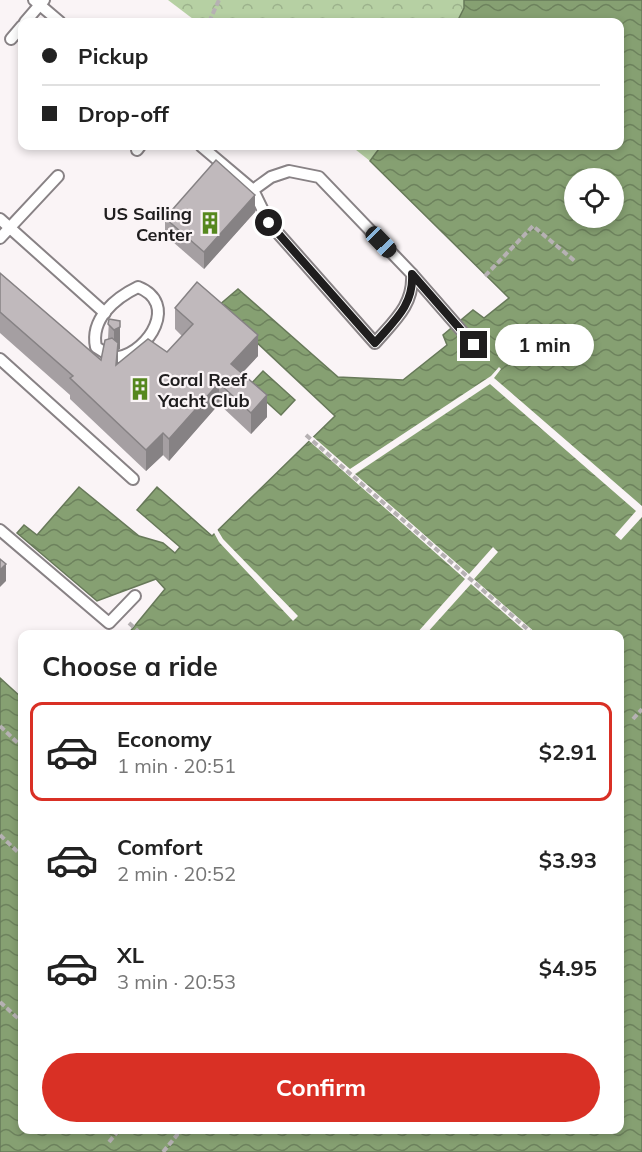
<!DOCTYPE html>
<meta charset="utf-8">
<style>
:root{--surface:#fff;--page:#f6f6f6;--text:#222;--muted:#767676;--line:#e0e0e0;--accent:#d93025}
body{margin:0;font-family:Mulish,sans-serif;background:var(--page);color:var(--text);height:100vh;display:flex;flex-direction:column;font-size:22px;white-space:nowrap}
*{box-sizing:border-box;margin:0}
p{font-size:20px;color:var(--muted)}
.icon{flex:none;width:33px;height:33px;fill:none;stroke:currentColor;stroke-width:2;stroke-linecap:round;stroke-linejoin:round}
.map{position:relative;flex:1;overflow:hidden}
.drawer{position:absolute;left:18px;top:630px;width:606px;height:504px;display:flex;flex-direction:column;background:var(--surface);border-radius:12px;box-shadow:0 3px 9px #0003}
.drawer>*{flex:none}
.guide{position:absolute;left:18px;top:18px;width:606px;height:132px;border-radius:12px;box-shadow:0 3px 9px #0003;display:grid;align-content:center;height:132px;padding:0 24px;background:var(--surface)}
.controls{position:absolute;left:564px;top:168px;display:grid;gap:12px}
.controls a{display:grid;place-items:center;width:60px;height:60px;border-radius:50%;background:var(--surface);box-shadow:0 3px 9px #0003;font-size:30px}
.end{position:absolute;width:27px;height:27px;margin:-14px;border:8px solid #1f1d1e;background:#fff;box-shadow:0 0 0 3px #fff}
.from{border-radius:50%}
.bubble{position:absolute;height:42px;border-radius:21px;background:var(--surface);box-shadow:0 3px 9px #0003;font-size:20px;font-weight:700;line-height:42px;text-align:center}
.car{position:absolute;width:18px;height:36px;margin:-18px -9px;border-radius:8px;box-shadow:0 0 4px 2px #0007;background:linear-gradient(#222 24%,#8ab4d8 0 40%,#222 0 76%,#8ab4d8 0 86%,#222 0)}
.guide b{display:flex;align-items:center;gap:21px;height:57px;font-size:22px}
.guide b+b{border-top:2px solid var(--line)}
.guide i{width:15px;height:15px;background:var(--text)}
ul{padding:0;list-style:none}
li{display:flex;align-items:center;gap:18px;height:99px;margin:0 12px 9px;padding:0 12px;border:3px solid transparent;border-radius:12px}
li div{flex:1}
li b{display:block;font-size:22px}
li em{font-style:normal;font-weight:700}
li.active{border-color:var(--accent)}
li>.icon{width:54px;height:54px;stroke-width:1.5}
h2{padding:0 24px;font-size:27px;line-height:72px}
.primary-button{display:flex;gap:12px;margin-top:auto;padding:12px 24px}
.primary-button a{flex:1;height:69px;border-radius:36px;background:var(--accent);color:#fff;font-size:24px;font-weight:700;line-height:69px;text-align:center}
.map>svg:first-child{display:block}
</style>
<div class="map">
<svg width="642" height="1152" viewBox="0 0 642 1152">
<defs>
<pattern id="forest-crowns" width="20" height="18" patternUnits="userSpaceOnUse" patternTransform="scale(1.5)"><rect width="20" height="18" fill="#b6d0a3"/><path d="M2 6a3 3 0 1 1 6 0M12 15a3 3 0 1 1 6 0" fill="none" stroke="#9cb28c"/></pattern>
<pattern id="water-waves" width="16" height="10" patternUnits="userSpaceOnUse" patternTransform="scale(1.5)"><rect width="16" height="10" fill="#86a072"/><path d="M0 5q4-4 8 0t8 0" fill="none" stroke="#6d825d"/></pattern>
</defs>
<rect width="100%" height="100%" fill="#faf4f6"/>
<!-- forest -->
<g fill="url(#forest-crowns)">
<polygon points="168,0 464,0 465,8 457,22 197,22"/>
<polygon points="351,146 381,146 370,161"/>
</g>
<!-- water -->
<g fill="url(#water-waves)" stroke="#677959" stroke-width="1.5" fill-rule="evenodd">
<path d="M 464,0 L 642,0 L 642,1152 L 0,1152 L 0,678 L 22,698 L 22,1130 L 620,1130 L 620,634 L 128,634 L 165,589 L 156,579 L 97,601 L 17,533 L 24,525 L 37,535 L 79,487 L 139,536 L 163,543 L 175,553 L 180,547 L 137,510 L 157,487 L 212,536 L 335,416 L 218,306 L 238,289 L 338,377 L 403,380 L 447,345 L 443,335 L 473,310 L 484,318 L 509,298 L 370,161 L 381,146 L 620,146 L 620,22 L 457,22 L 464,8 ZM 574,178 L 614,178 L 614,218 L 574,218 Z"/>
<polygon points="263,371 295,400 281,415 249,386"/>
</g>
<!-- pier -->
<g fill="#faf4f6">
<polygon points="499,367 501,369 494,378 642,506 642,517 621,540 615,535 636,511 490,384 355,474 469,574 493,547 498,552 474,579 537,634 528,634 471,584 426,634 416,634 465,579 307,439 311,435 350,469 491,376"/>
<polygon points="217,529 223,539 298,616 293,621 219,542 213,531"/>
</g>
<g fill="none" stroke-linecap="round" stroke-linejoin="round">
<!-- service casing -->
<g stroke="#888285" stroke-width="14">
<g id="service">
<polyline points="34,0 60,22"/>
<polyline points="25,22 44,0"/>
<polyline points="11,39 22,26"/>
<path d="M 201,146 L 253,190 L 269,223 L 375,343 C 394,321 414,305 412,274 L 319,177 L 289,171 L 271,177 L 253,190"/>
<polyline points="137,150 140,146"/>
<polyline points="0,219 105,313"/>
<polyline points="0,238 58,176"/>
<polyline points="412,274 474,345"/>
<path d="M 107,354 L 96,347 C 90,319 115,298 138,287 C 179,303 149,351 119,357"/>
<polyline points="0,359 133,479"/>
<polyline points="0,530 109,623 135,596"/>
</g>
</g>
<!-- path -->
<g stroke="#b6b1b3" stroke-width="4" stroke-dasharray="6 3" stroke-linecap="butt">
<polyline points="209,22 219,0"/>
<polyline points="485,276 533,226 576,262"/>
<polyline points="306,435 533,634"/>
<polyline points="129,623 141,634"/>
<polyline points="633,719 642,709"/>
<polyline points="0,726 22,747"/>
<polyline points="0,835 22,856"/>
<polyline points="0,1002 22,1022"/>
<polyline points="109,1142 119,1130"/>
<polyline points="163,1152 177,1135 171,1130"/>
</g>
<!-- service -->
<use href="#service" stroke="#fff" stroke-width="10"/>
</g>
<!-- wall -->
<g fill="#a59fa2">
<polygon points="255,212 204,269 165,235 165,218"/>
<polygon points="0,273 101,360 108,339 109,319 120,343 120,349 118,350 118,363 167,352 182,336 175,329 175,308 258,356 242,373 267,417 251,434 219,404 169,461 163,455 146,471 70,399 70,395 0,333"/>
</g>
<!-- shaded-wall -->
<g fill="#868284">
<polygon points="255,195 255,212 204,269 204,252"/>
<polygon points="120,321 120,349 118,350 118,364 116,387 114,352 114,330"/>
<polygon points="258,335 258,356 231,385 231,364"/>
<polygon points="219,383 219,404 169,461 169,439"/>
<polygon points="267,395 267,417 251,434 251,413"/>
<polygon points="163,433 163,455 146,471 146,450"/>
<polygon points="6,564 6,581 0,587 0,570"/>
</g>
<!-- building -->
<g fill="#c0b9bc" stroke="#868284" stroke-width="1.5">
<polygon points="162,19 163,22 152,22"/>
<polygon points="216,160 255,195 204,252 165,218"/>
<polygon points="0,273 101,360 105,340 112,338 118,343 116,365 148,339 167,352 193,324 175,308 197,282 258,335 231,364 267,395 251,413 219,383 169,439 163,433 146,450 70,378 73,376 0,312"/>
<polygon points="109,319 120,321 120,327 114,330 108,324"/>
<polygon points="0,559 6,564 0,570"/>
</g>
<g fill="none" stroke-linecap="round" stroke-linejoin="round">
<!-- route -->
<path stroke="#1f1d1e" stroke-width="8" d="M 269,223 L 375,343 C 394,321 414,305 412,274 L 474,345"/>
</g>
<!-- icons -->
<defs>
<g id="building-bare" transform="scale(1.8)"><path d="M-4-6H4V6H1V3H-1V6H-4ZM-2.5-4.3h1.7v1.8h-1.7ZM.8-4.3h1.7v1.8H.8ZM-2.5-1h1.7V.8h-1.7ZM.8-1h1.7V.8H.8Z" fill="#56881e" stroke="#faf4f6" stroke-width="2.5" paint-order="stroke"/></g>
</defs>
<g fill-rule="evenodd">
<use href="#building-bare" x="210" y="223"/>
<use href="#building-bare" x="140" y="389"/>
</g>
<g text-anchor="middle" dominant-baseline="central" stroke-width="4.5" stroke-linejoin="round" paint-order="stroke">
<!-- poi labels -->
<g font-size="18" font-weight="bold" fill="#1f1d1e" stroke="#faf4f6" text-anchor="end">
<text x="192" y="213">US Sailing<tspan x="192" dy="21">Center</tspan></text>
<text x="158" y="379" text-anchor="start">Coral Reef<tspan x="158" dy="21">Yacht Club</tspan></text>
</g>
</g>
</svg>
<div class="controls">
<a><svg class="icon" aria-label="locate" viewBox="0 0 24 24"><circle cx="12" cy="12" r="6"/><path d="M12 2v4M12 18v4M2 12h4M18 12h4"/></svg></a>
</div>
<i class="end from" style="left:269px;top:223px"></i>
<i class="end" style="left:474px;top:345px"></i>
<div class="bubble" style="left:495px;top:324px;width:99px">1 min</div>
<i class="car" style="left:381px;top:242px;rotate:136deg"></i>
<div class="guide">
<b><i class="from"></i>Pickup</b>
<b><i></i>Drop-off</b>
</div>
<section class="drawer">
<h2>Choose a ride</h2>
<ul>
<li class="active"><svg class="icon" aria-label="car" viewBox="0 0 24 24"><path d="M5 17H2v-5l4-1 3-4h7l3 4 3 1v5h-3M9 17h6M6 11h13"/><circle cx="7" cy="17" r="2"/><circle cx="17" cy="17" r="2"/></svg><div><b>Economy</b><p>1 min · 20:51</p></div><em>$2.91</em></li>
<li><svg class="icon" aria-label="car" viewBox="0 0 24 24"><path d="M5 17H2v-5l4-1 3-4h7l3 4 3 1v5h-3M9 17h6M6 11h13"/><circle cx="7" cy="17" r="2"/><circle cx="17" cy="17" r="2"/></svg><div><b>Comfort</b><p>2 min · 20:52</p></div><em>$3.93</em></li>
<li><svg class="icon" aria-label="car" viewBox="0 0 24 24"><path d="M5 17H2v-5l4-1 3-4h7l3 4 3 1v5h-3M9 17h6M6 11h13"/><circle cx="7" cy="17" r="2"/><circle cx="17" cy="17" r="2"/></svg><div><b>XL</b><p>3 min · 20:53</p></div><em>$4.95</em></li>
</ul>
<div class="primary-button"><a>Confirm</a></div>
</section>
</div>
